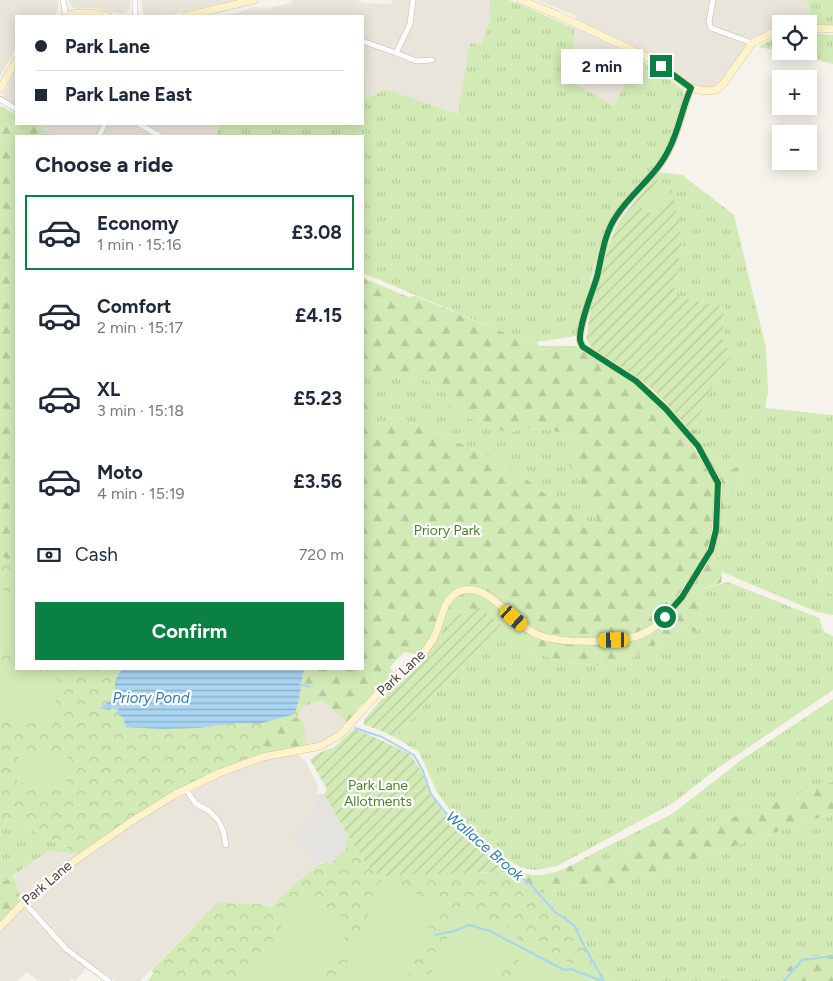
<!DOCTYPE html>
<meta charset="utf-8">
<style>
:root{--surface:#fff;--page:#f2f2f3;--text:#1f2937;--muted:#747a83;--line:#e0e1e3;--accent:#0b8043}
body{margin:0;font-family:Figtree,sans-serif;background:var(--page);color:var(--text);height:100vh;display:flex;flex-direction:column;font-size:19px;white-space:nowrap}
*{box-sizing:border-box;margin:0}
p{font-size:16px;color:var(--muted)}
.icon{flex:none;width:28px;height:28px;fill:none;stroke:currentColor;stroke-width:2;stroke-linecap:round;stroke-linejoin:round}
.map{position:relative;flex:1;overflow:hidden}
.details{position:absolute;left:15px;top:135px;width:349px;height:535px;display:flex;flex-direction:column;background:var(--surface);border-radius:0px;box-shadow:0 2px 12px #0003}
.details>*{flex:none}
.guide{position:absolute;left:15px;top:15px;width:349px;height:110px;border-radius:0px;box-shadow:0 2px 12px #0003;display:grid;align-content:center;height:110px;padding:0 20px;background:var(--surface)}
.fabs{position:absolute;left:772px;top:15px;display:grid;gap:10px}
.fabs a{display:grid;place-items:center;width:45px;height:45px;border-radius:0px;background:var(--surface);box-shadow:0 2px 12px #0003;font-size:25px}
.end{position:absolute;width:22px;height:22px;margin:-11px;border:6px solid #0b8043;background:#fff;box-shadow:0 0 0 2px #fff}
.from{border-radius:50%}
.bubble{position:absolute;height:35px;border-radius:0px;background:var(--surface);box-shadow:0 2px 12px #0003;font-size:16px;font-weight:700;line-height:35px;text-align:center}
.car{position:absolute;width:15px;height:30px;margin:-15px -8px;border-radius:6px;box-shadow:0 0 4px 1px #0007;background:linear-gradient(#f5c518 24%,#345 0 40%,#f5c518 0 76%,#345 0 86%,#f5c518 0)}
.guide b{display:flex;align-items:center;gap:18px;height:48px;font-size:19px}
.guide b+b{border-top:1px solid var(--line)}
.guide i{width:12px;height:12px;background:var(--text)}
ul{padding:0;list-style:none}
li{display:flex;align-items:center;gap:15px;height:75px;margin:0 10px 8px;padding:0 10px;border:2px solid transparent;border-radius:0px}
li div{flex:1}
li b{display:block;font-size:19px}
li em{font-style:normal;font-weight:700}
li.on{border-color:var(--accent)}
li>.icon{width:45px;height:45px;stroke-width:1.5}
h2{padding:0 20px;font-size:22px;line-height:60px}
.pay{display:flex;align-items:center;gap:12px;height:55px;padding:0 20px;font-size:19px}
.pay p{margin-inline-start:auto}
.action{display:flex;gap:10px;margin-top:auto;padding:10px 20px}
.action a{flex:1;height:58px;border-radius:0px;background:var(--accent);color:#fff;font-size:20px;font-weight:700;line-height:58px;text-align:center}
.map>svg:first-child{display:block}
</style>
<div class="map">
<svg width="833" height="981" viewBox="0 0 833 981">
<defs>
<pattern id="grass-tufts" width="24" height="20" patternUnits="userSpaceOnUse" patternTransform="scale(1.25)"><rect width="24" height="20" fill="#d2eab5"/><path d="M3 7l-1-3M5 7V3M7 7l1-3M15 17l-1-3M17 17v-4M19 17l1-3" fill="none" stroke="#b6ca9c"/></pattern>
<pattern id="forest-firs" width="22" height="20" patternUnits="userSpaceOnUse" patternTransform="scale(1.25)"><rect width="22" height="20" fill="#d2eab5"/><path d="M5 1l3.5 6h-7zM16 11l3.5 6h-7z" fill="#b6ca9c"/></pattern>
<pattern id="park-crowns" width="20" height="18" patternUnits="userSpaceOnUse" patternTransform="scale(1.25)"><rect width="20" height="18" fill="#d2eab5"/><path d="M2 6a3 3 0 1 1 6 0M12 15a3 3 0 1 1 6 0" fill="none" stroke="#b6ca9c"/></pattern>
<pattern id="garden-furrows" width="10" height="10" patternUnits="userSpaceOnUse" patternTransform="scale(1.25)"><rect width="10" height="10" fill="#d2eab5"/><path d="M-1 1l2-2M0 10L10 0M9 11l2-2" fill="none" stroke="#b6ca9c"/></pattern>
<pattern id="water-rules" width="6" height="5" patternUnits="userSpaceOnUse" patternTransform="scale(1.25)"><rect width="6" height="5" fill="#a9d4f2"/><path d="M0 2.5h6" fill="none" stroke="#8caec5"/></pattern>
</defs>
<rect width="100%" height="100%" fill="#f6f3ec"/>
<!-- residential -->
<g fill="#eae5da">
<polygon points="0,0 58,0 58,8 56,14 54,16 16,16 16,48 0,76"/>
<polygon points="69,0 130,0 130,7 127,12 121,14 94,8 75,9 70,5"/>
<polygon points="141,0 236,0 174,14 154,16 145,15 143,13"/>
<polygon points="293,0 356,0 364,3 390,4 394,0 490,0 490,20 481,45 470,44 459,114 386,89 366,99 365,76 362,75 362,16 224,16 256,7 263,9 291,3"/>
<polygon points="536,0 807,0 813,25 781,24 781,28 771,29 755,37 726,79 717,86 707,89 699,88 642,51 615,107 573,83 574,28 577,16"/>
<polygon points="16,71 16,107 1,98"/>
<polygon points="33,124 220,124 217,136 53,136"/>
<polygon points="322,700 347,722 330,738 308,746 295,748 299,755 306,762 318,786 317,794 314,802 315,811 295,832 315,860 313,863 317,867 302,877 271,908 262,904 217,903 140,981 116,981 90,964 75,981 71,978 69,981 38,981 27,972 17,981 0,981 0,880 7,881 48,851 80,854 297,717 304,706"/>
</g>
<!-- grass -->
<g fill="url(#grass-tufts)">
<polygon points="490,0 509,0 574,28 573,83 614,106 638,58 683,89 684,99 668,143 658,162 612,215 601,241 576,336 537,342 510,335 363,273 362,136 217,136 220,124 362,124 363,75 365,76 366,99 386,89 458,114 470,43 481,45 490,20"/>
<polygon points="807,0 833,0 833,25 813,25"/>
<polygon points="809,33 833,35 833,64 783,51 809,51"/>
<polygon points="781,37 781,51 758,47 772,39"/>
<polygon points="659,172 682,175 734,215 766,348 768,391 765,408 833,415 833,575 821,572 817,590 833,594 833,615 817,612 722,572 717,565 726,506 747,467 740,464 733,469 721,472 705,443 694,429 708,395 734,348 723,348 724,307 674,295 682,240 654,178"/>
<polygon points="362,370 376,378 402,376 422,377 508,433 527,428 552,430 577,439 569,464 578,475 584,492 597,503 597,521 587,525 560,506 529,481 492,458 418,425 388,418 382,425 371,420 369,404 363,401"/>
<polygon points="728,582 819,618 824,632 833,636 833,690 718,768 673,803 557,866 536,870 522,868 511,862 465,825 449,809 437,792 419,752 394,737 501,625 533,653 568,662 600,666 631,658 687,627 702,621 699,590"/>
<polygon points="833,699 833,782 711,825 652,834 645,848 602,863 596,852 672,814 744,758"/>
<path d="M 833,813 L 833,955 C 804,957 795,956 777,981 L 615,981 L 604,975 L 596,964 L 576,922 L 557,911 L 539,893 L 583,886 L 627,882 Z"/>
<polygon points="8,818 80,854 48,851 6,881 0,880 0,835"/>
</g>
<!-- forest -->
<g fill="url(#forest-firs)">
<polygon points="0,106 16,114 16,124 33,124 53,136 16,136 16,565 0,555"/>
<polygon points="363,278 408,297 415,296 510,335 537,342 539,346 576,346 630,378 664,410 683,433 694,429 705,443 721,472 733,469 740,464 747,467 726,506 717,565 722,572 721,583 699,590 702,621 698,633 687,627 631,658 600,666 568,662 533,653 480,608 425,656 404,652 390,667 395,674 360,706 347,722 322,700 304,706 298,705 300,684 304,669 362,669 363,401 369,404 371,420 382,425 388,418 418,425 492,458 529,481 560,506 587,524 597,521 596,503 584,492 578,475 568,464 577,439 552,430 527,428 508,433 450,411 445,392 422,377 402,376 376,378 363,370"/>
<polygon points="297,717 304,724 305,741 308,746 273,751 260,755 260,729 290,721"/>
<path d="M 833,782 L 833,813 L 627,882 L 583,886 L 539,893 L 510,872 L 513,869 C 520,871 526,874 533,875 C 555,877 577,862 596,852 L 602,863 L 645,848 L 652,834 L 691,816 L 711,825 Z"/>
<polygon points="12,877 16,882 20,900 0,922 0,880 6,881"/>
<path d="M 833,955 L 833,981 L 777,981 C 795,956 804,957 833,955 Z"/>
</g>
<!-- park -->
<g fill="url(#park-crowns)">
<polygon points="0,555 16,565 16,669 304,669 300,684 298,705 304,706 297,717 290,721 260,729 260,755 197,781 80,854 8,818 0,835"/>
<path d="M 349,838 L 370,869 L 456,873 L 510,872 L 539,893 L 557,911 L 576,922 L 596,964 L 604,975 L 615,981 L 148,981 L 154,973 L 151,971 L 217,903 L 262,904 L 271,908 C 281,897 315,863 327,862 L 330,864 L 347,847 L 344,842 Z"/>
</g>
<!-- garden -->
<g fill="url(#garden-furrows)">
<polygon points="654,178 672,188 682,240 674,295 724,307 723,348 734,348 708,395 694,429 690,431 681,420 594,352 586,338 592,301 602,272 608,247 619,221"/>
<polygon points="480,608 501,625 394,737 380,730 364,725 364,720 390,689 409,673 425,656 456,617"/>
<polygon points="354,729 370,735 410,754 422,772 431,795 444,813 466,835 510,872 488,872 383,876 370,869 349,838 324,794 327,789 310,760 317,754 334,747"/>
</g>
<!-- pitch -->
<g fill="#d2eab5">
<polygon points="658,180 672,188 656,216 641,208"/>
<polygon points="821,572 833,575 833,594 817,590"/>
<polygon points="0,589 16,595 16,651 0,646"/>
<polygon points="0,667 58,672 54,725 0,721"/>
<polygon points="19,750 68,753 66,785 17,782"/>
<polygon points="383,879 439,903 406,981 343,981 340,980"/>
<polygon points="302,892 353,924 318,981 248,981"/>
<polygon points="460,906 520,932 499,981 428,981"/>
<polygon points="526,944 586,969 581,981 510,981"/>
</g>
<!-- parking -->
<polygon fill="#e5e3e0" points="317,794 324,794 349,838 344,842 348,846 330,865 327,862 322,862 317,867 313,863 315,860 295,839 295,832 315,811 314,802"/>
<!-- water -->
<path fill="url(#water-rules)" d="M 122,669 L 304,669 C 300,684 301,700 294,714 L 259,724 L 237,723 L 197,728 L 161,729 L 126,727 L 123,717 L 117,714 L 118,709 L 111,708 L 110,710 L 99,708 L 115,698 L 115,681 Z"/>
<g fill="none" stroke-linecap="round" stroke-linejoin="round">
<!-- stream -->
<g stroke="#a9d4f2" stroke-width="2">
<polyline points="300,684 310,687"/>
<polyline points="355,728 382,737 414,755 423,771 431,794 445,812 463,830 501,862 530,884 555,912 574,925 582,942 604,981"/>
<polyline points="435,935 454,931 469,925 490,931 564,970 571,969 602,981"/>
<polyline points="784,981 802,960 833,956"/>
</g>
<!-- street casing -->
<g stroke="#c2bbae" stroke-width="6">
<g id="street">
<polyline points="63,0 66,16"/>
<polyline points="713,0 709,22 711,28 752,43"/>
<polyline points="135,16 135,0"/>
<polyline points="362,41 396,53 410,24 413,0"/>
<polyline points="396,53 416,61 432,60"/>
<polyline points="0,99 16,109"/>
<polyline points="139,124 160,136"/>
<polyline points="99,136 105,124"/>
<polyline points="186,789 195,803 209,811 218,820 223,830 226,845"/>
<polyline points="24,902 66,949 109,981"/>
</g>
</g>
<!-- secondary casing -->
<g stroke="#d6c79b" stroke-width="8">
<g id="secondary">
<polyline points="521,0 558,15 647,57 691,88 705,91 716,90 724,83 752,43 774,32 781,31"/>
<path d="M 65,16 C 79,11 93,13 108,16"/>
<polyline points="186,16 254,0"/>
<polyline points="809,28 833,29"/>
<polyline points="0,89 16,61"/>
<path d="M 0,927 L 24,902 L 56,874 L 132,821 L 174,795 L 219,773 L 263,757 L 321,746 L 341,734 C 358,715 375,696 393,678 C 405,668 419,661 427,648 C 430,644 433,640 435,635 C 441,622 443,599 458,592 C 487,578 514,626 538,635 C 562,644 604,642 629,638 C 657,634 676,606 690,584 C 697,573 705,563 710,551 C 716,537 716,521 717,506 C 717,499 720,490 718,483 C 717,477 710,469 707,463 C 692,436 660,397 635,380 C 618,368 600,358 583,347 C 582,346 580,341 580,340 C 579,324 592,293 597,277 C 602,256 604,233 617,215 C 632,192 657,175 669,149 C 679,130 682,108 691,88"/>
</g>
</g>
<!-- street -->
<use href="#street" stroke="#fff" stroke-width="5"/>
<!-- secondary -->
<use href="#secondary" stroke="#fff3cd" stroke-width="7"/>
</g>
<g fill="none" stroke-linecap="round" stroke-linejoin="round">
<!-- route -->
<path stroke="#0b8043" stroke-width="6" d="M 661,66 L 691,88 C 682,108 679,130 669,149 C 657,175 632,192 617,215 C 604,233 602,256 597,277 C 592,293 579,324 580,340 C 580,341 582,346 583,347 L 636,381 L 666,409 L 698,446 L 718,483 L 716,530 L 711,550 L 682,597 L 665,617"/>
</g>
<g text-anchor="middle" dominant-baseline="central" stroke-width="4.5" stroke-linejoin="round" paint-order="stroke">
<!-- park labels -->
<g font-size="14" fill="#4a7f2a" stroke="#fff">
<text x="447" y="530">Priory Park</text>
<text x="378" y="785">Park Lane<tspan x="378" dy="16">Allotments</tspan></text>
</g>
<!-- street labels -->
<g font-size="14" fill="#4b4439" stroke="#fff">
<text transform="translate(401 673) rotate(-43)">Park Lane</text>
<text transform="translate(47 883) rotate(-40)">Park Lane</text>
</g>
<!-- water labels -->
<g font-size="15" font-style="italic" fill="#2e7ab2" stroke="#fff">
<text x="151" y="698">Priory Pond</text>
<text transform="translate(485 846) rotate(41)">Wallace Brook</text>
</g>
</g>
</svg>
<div class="fabs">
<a><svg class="icon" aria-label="locate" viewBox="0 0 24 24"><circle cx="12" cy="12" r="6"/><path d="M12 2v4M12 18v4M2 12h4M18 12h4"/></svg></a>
<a>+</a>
<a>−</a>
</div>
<i class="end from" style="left:665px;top:617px"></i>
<i class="end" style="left:661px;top:66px"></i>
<div class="bubble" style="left:561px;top:49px;width:82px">2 min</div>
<i class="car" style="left:514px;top:618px;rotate:131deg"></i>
<i class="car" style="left:614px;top:640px;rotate:269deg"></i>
<div class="guide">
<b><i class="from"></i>Park Lane</b>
<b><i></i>Park Lane East</b>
</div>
<section class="details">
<h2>Choose a ride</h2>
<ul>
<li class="on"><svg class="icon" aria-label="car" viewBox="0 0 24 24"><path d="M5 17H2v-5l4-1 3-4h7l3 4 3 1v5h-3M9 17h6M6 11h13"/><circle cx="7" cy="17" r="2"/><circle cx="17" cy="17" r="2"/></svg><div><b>Economy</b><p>1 min · 15:16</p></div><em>£3.08</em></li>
<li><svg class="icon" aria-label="car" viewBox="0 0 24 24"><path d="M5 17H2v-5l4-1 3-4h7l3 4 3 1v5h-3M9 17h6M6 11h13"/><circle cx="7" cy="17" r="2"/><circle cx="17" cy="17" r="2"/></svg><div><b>Comfort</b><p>2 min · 15:17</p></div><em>£4.15</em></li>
<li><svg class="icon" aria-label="car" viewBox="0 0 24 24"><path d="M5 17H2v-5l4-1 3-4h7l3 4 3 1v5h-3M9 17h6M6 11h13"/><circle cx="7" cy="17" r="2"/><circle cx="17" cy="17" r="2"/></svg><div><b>XL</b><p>3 min · 15:18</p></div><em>£5.23</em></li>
<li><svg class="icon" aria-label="car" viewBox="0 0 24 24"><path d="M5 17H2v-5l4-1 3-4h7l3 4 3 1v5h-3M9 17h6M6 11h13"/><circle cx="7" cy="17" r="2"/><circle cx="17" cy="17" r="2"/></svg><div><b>Moto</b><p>4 min · 15:19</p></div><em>£3.56</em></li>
</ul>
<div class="pay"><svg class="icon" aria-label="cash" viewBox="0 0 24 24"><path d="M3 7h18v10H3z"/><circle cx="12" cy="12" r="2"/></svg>Cash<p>720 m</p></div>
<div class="action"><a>Confirm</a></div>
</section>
</div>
